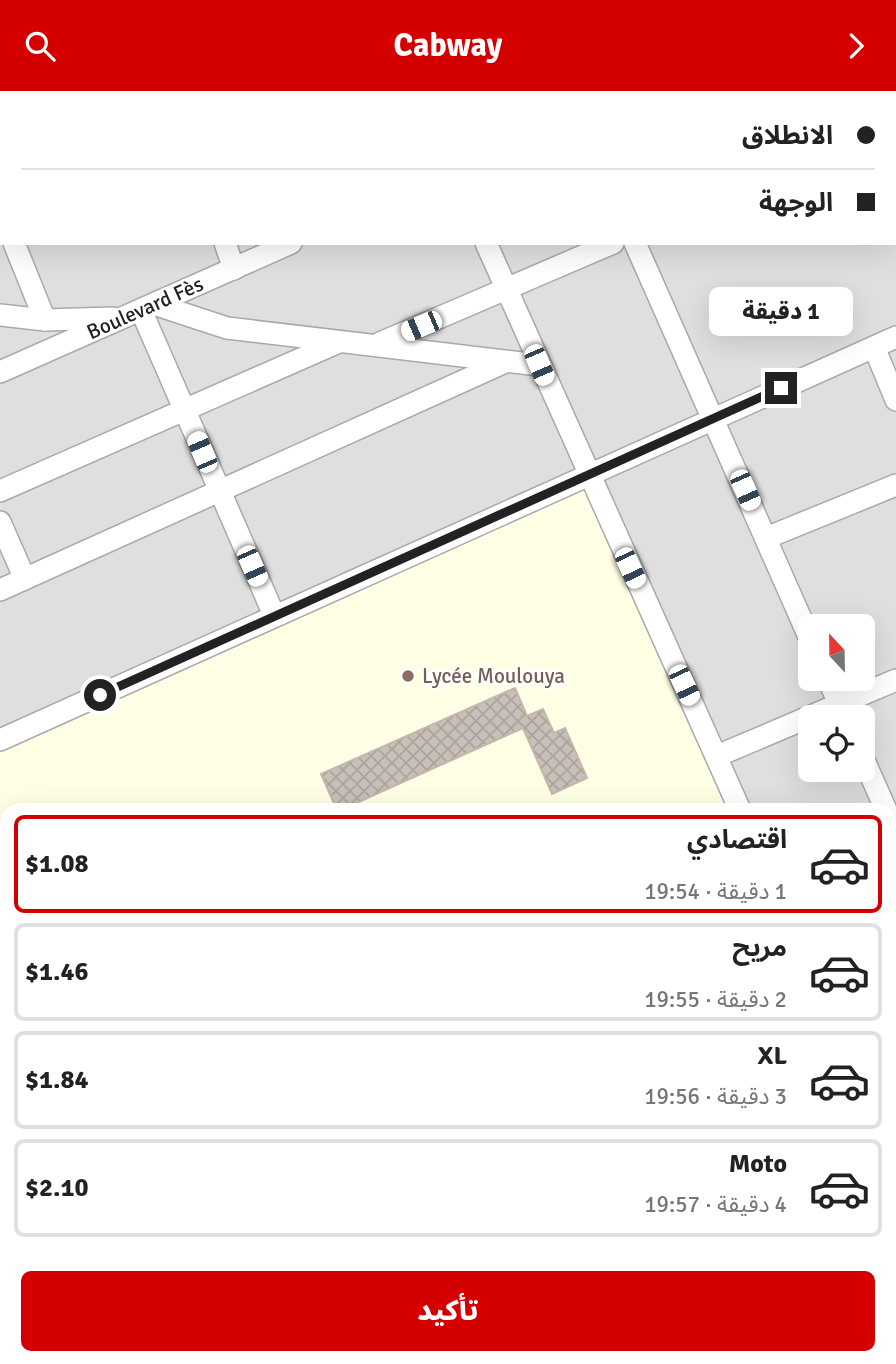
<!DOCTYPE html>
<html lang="ar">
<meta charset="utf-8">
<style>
:root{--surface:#fff;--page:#f2f2f2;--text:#222;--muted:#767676;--line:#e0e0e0;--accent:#d40000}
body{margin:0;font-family:Signika,"Noto Sans Arabic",sans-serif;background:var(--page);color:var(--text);direction:rtl;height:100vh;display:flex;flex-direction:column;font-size:26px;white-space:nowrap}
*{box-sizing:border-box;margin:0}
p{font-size:23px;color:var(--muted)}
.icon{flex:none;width:38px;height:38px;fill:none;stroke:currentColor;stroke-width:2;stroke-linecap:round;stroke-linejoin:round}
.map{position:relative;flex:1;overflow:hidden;direction:ltr}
.sheet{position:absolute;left:0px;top:712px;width:896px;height:562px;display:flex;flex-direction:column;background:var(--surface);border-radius:21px 21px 0 0;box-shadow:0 7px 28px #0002;direction:rtl}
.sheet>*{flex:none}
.banner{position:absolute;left:0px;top:0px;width:896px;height:154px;box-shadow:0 7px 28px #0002;direction:rtl;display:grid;align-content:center;height:154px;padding:0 21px;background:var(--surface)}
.needle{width:46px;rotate:338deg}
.controls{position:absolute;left:798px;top:523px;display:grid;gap:14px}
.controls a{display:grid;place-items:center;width:77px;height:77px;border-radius:10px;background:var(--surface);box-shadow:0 7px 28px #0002;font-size:35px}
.end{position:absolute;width:32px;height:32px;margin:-16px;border:9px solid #222;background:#fff;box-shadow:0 0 0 4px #fff}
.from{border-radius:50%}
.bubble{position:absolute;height:49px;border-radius:10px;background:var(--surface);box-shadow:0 7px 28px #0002;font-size:23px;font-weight:800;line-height:49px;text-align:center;direction:rtl}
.car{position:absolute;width:21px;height:42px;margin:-21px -10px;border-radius:9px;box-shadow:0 0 5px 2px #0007;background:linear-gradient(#fff 24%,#345 0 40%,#fff 0 76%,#345 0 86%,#fff 0)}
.banner b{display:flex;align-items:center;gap:24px;height:66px;font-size:26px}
.banner b+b{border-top:2px solid var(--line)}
.banner i{width:18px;height:18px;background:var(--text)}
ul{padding:12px 0 0;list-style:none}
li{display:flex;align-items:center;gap:21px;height:98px;margin:0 14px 10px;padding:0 7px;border:4px solid var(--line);border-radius:10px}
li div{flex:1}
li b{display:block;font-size:26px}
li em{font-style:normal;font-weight:800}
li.active{border-color:var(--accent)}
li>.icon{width:63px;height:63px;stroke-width:1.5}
.primary-button{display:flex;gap:14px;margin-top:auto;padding:14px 21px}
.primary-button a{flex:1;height:80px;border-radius:10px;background:var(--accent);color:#fff;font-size:28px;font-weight:800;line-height:80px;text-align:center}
header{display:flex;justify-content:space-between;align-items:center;height:91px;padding:0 21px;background:var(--accent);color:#fff;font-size:32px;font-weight:800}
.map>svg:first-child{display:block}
</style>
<header><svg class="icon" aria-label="forward" viewBox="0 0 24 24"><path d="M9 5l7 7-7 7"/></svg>Cabway<svg class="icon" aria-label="search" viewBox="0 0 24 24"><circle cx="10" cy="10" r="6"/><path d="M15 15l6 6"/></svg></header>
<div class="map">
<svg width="896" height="1273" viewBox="0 0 896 1273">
<defs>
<pattern id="building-cross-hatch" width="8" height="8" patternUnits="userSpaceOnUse" patternTransform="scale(1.75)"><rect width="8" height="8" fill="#c7bfb8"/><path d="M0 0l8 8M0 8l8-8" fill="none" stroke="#aba49e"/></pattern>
</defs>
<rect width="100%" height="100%" fill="#f2efe9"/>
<!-- residential -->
<path fill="#e0dfdf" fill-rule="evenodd" d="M 0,0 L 896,0 L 896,1273 L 0,1273 ZM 2,2 L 894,2 L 894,152 L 2,152 ZM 810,536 L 863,536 L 863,588 L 810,588 ZM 810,626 L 863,626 L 863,679 L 810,679 ZM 7,719 L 889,719 L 889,1267 L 7,1267 Z"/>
<!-- education -->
<g fill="#ffffe5">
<polygon points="590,384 739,719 7,719 7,897 0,882 0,646"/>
<polygon points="889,1071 896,1088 896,1273 68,1273 81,1267 889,1267"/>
</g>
<!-- building -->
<g fill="url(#building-cross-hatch)" stroke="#c4b6ab" stroke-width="2">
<polygon points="515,597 527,625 543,618 554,642 565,637 587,687 552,703 523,637 354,713 357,719 331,719 336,717 321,683"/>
<polygon points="860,1267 846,1273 839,1273 837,1268"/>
</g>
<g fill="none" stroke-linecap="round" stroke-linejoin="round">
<!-- minor casing -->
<g stroke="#a9a9a9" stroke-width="24">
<g id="minor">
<polyline points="50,0 51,2"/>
<polyline points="168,0 168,2"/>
<polyline points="267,0 268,2"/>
<polyline points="558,0 559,2"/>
<polyline points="743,0 744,2"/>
<polyline points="70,2 74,0"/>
<polyline points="318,2 322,0"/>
<polyline points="628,2 632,0"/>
<polyline points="0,32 2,31"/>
<polyline points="894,41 896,45"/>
<polyline points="0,117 2,122"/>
<polyline points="14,152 45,229"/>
<polyline points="225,152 234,178"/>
<polyline points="486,152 740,719"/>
<polyline points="635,152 810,548"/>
<polyline points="154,213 227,237 539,274"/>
<polyline points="141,219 274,524"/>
<polyline points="0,224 45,229 113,227"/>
<polyline points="380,252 613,152"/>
<polyline points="874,256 896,309"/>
<polyline points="0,281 291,152"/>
<polyline points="0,400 339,251"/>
<polyline points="0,431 25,488"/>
<polyline points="766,447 896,394"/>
<polyline points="0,499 503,272"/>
<polyline points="828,588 845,626"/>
<polyline points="0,649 896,246"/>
<polyline points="717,665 896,589"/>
<polyline points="863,667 886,719"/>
<polyline points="889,726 896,742"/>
<polyline points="0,896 7,912"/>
<polyline points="889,904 896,901"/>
<polyline points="889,1049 896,1065"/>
<polyline points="40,1273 54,1267"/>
</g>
</g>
<!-- minor -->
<use href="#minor" stroke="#fff" stroke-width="21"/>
</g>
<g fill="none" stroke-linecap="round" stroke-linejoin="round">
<!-- route -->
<polyline stroke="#222" stroke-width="9" points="100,604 781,297"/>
</g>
<!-- markers -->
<circle fill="#8d6e63" stroke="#fff" stroke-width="2.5" cx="408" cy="585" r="7"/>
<g text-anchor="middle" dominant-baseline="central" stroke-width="5" stroke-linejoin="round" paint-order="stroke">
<!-- street labels -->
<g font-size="21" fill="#222" stroke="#fff">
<text transform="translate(145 217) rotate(-24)">Boulevard Fès</text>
</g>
<!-- education labels -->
<g font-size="21" fill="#785e54" stroke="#fff" text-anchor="start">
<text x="422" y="585">Lycée Moulouya</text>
</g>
</g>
</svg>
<div class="controls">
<a><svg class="needle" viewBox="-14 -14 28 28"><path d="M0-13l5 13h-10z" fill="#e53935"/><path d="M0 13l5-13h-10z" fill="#767676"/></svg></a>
<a><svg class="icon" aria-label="locate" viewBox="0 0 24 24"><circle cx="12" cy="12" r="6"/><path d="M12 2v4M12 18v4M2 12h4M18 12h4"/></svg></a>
</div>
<i class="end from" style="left:100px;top:604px"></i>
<i class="end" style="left:781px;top:297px"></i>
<div class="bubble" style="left:709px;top:196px;width:144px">1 دقيقة</div>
<i class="car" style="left:421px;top:235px;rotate:247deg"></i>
<i class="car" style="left:539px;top:274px;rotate:157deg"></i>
<i class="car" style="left:202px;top:361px;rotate:337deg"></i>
<i class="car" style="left:745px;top:399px;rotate:156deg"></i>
<i class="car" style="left:252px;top:475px;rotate:156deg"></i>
<i class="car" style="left:630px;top:477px;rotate:155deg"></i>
<i class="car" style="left:684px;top:594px;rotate:155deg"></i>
<div class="banner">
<b><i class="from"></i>الانطلاق</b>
<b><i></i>الوجهة</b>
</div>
<section class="sheet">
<ul>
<li class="active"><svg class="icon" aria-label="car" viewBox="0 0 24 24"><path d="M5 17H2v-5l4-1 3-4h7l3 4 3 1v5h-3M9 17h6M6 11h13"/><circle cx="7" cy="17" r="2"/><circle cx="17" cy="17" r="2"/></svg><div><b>اقتصادي</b><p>1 دقيقة · 19:54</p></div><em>$1.08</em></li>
<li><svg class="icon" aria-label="car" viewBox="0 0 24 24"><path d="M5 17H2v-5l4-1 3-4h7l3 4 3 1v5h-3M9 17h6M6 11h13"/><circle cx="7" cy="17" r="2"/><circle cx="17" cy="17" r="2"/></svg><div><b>مريح</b><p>2 دقيقة · 19:55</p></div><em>$1.46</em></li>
<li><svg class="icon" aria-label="car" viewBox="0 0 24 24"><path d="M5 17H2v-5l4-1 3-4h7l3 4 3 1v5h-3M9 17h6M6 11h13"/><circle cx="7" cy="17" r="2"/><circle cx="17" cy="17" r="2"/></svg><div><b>XL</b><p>3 دقيقة · 19:56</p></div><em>$1.84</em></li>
<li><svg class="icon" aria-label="car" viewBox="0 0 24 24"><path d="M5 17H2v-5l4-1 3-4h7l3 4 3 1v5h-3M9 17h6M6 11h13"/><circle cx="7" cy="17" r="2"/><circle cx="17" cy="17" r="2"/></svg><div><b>Moto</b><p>4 دقيقة · 19:57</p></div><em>$2.10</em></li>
</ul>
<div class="primary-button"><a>تأكيد</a></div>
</section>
</div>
